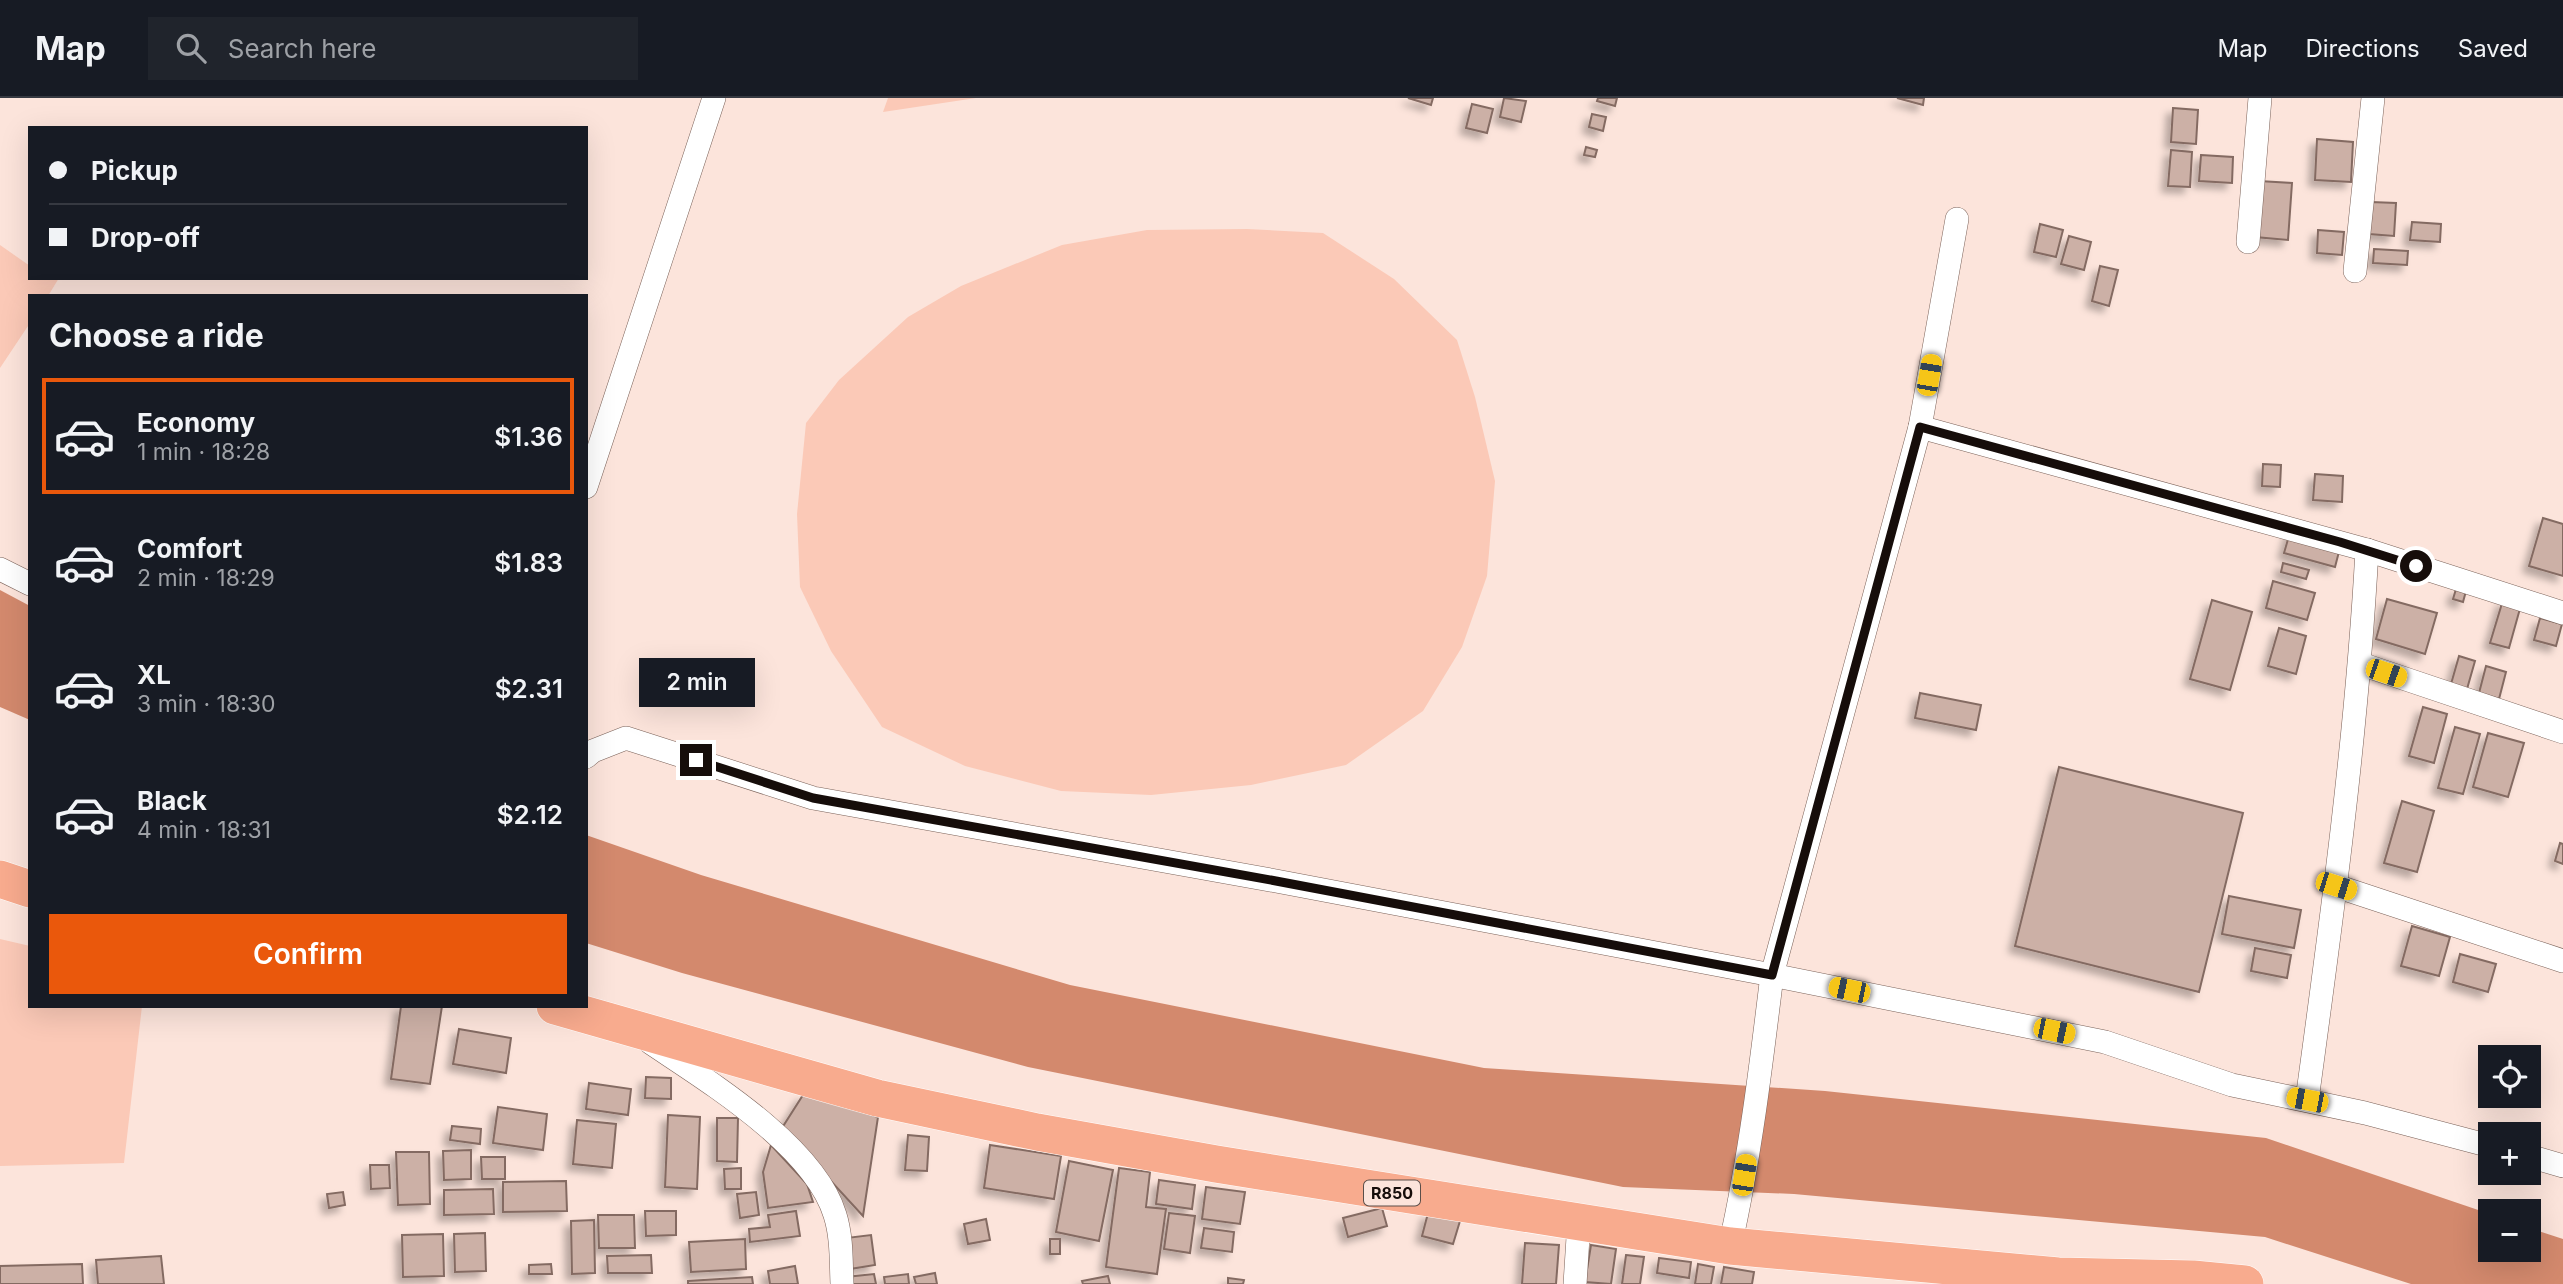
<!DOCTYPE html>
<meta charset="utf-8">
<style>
:root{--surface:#171b24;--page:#20242c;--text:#f1f3f6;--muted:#9ea1a6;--line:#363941;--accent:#ea580c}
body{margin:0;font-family:Inter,sans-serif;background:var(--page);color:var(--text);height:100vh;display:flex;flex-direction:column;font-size:26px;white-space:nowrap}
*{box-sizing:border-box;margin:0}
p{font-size:23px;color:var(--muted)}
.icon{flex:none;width:38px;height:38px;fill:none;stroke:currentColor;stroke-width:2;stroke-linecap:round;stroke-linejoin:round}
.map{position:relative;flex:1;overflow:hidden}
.sheet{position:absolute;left:28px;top:196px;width:560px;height:714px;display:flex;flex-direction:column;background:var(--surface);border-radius:0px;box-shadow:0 7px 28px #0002}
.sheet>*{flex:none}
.guide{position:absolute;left:28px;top:28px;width:560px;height:154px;border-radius:0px;box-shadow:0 7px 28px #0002;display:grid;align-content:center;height:154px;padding:0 21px;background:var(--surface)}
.tools{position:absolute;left:2478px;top:947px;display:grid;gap:14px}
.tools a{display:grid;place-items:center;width:63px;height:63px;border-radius:0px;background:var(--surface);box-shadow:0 7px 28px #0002;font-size:35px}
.end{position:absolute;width:32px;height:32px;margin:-16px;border:9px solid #160d0a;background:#fff;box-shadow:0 0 0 4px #fff}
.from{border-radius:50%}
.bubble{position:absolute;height:49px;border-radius:0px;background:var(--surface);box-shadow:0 7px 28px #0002;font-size:23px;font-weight:600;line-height:49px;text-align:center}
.car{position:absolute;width:21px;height:42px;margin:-21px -10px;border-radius:9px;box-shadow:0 0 5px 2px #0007;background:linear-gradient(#f5c518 24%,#345 0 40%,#f5c518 0 76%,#345 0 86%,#f5c518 0)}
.guide b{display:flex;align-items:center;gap:24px;height:66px;font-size:26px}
.guide b+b{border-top:2px solid var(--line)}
.guide i{width:18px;height:18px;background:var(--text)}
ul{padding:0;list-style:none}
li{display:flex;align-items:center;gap:21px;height:116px;margin:0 14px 10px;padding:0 7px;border:4px solid transparent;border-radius:0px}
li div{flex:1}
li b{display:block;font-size:26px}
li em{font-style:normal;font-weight:600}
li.on{border-color:var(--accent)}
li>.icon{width:63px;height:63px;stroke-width:1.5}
h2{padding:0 21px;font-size:32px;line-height:84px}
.primary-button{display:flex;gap:14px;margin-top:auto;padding:14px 21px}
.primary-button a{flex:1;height:80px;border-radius:0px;background:var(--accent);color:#fff;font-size:28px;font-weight:600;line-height:80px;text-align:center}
header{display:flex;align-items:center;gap:42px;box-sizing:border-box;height:98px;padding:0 35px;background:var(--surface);border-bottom:2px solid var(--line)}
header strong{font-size:33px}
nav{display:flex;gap:38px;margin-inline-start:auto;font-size:24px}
.search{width:490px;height:63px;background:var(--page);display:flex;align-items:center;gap:18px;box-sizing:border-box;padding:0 24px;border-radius:0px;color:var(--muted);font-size:26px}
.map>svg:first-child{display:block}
</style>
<header>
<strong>Map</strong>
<div class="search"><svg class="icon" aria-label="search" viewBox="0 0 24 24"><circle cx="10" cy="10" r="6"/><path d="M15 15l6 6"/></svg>Search here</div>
<nav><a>Map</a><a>Directions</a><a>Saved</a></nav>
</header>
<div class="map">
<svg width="2563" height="1186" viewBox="0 0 2563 1186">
<defs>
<filter id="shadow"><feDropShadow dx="-6" dy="6" stdDeviation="3.5" flood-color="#0004"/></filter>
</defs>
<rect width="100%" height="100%" fill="#fce4db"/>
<!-- green -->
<g fill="#fbc9b7">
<polygon points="888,0 976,0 883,14"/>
<polygon points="1247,131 1323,135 1394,181 1457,242 1475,299 1495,383 1487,478 1462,549 1423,613 1346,667 1251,687 1151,697 1061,693 965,668 882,629 831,553 800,489 797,416 806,325 839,282 908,219 961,188 1062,147 1147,132"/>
<polygon points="0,147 30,168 30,180 59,180 48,198 30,198 30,225 0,270"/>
<polygon points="0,841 30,848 30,908 142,908 124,1065 0,1068"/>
</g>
<!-- water -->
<g fill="#d3896d">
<polygon points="0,492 30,508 30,622 0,609"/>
<polygon points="586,737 701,777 1070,887 1484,970 1825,993 2266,1040 2490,1116 2490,1152 2529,1152 2529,1130 2563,1141 2563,1186 2411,1186 2265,1139 1794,1096 1623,1089 1028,969 682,875 586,845"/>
</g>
<!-- building -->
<g fill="#ccb0a6" stroke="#846b62" stroke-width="2" filter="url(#shadow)">
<polygon points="1408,0 1433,0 1431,7"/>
<polygon points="1504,0 1526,3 1521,24 1500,19"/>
<polygon points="1598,0 1617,0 1615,8 1597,3"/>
<polygon points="1897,0 1924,0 1923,7"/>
<polygon points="1472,6 1493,11 1487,35 1466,30"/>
<polygon points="2173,10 2198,12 2196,46 2171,44"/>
<polygon points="1592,16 1606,19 1603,33 1589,29"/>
<polygon points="2317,41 2353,44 2351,84 2315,82"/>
<polygon points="1586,49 1597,52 1595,59 1584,57"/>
<polygon points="2171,52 2192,54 2190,89 2168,88"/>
<polygon points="2201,57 2233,59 2232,85 2199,83"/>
<polygon points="2259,83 2292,85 2288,142 2255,139"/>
<polygon points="2371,104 2396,105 2394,138 2369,136"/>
<polygon points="2412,124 2441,126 2440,144 2410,142"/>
<polygon points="2040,126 2063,132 2056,159 2034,154"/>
<polygon points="2318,132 2344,134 2342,157 2317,155"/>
<polygon points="2069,138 2091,144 2084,172 2061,166"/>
<polygon points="2374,151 2408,153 2407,167 2373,165"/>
<polygon points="2100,168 2118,172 2109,208 2092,203"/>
<polygon points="2263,366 2281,367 2280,389 2262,388"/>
<polygon points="2315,376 2343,378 2342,404 2313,402"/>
<polygon points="2543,420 2563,426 2563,478 2529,468"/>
<polygon points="2291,431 2341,446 2335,469 2284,455"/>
<polygon points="2283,465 2309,472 2306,481 2281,474"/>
<polygon points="2273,483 2315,495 2307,522 2266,510"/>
<polygon points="2456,491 2466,493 2463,504 2453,501"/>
<polygon points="2387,501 2437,515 2425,556 2376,541"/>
<polygon points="2212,502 2252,514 2230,592 2190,581"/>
<polygon points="2503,502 2521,507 2509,550 2490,545"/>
<polygon points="2540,520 2562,526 2556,548 2534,542"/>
<polygon points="2279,530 2306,538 2296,576 2268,568"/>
<polygon points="2459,558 2475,563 2467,591 2451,586"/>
<polygon points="2486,568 2506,574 2499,601 2479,595"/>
<polygon points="1920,595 1981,607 1976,632 1915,620"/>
<polygon points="2423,609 2447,616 2434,665 2409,658"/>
<polygon points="2455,629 2480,636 2463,696 2438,690"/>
<polygon points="2488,635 2524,645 2508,699 2473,689"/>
<polygon points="2059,669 2243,715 2199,894 2015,848"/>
<polygon points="2402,703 2434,713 2417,774 2384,765"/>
<polygon points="2560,745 2563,746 2563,766 2555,763"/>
<polygon points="2229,798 2301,812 2294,850 2222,836"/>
<polygon points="2412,828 2450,839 2439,878 2401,868"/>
<polygon points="2255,850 2291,857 2287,880 2251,873"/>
<polygon points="2460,856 2496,866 2488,894 2453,884"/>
<polygon points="401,908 442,908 430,986 391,981"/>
<polygon points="459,931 511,940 506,975 453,966"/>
<polygon points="646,979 671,980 671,1001 645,1000"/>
<polygon points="589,985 631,991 628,1017 586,1011"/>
<polygon points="803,997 878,1019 863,1118 782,1030"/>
<polygon points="498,1009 547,1016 543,1052 493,1045"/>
<polygon points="668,1017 700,1019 697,1091 665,1089"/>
<polygon points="717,1020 738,1020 737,1064 717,1063"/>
<polygon points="577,1022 616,1026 612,1070 573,1066"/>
<polygon points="452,1028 481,1031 480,1046 450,1042"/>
<polygon points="908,1037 929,1039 927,1073 905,1072"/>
<polygon points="771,1047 807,1086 813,1104 768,1110 763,1074"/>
<polygon points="990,1047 1061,1058 1054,1101 984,1090"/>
<polygon points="471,1052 471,1081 444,1082 443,1053"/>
<polygon points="396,1054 429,1054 430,1106 398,1107"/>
<polygon points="481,1059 505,1059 505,1081 482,1081"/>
<polygon points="1069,1063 1113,1072 1099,1143 1056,1134"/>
<polygon points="370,1067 389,1067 390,1090 371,1091"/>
<polygon points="741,1070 741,1091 725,1091 724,1071"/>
<polygon points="1119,1070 1150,1074 1146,1109 1166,1111 1157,1176 1106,1169"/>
<polygon points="1159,1082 1195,1087 1192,1111 1156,1106"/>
<polygon points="566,1083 567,1113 503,1114 503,1084"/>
<polygon points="1206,1089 1245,1094 1240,1126 1202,1121"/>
<polygon points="493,1091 494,1116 444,1117 444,1092"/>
<polygon points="343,1094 345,1107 329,1110 327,1096"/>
<polygon points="756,1094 759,1117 740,1120 737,1096"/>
<polygon points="1382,1110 1387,1128 1348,1139 1343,1120"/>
<polygon points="645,1113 676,1113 676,1137 646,1138"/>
<polygon points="796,1113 800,1138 750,1144 749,1131 770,1129 768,1117"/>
<polygon points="1169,1115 1195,1118 1190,1155 1164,1151"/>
<polygon points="1428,1115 1460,1123 1453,1146 1422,1138"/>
<polygon points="598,1117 634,1117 635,1150 599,1150"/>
<polygon points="986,1121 990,1142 968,1146 964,1126"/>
<polygon points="594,1122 595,1175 572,1176 571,1123"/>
<polygon points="1204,1130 1234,1134 1232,1154 1201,1150"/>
<polygon points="485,1135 486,1173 455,1174 454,1136"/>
<polygon points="443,1136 444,1178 403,1179 402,1137"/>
<polygon points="871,1137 875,1167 850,1171 846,1140"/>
<polygon points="745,1141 746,1171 691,1174 689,1144"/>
<rect x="1050" y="1141" width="10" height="15"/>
<polygon points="1525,1145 1559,1147 1556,1186 1522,1186"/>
<polygon points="1591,1147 1616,1151 1611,1186 1585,1184"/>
<polygon points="651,1157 652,1175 608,1175 607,1158"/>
<polygon points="1626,1157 1644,1159 1640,1186 1622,1186"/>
<polygon points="161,1158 164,1186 98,1186 96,1162"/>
<polygon points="1659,1160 1691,1164 1689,1180 1657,1175"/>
<polygon points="82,1166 83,1186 0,1186 0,1168"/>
<polygon points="551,1166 552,1176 529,1176 529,1167"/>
<polygon points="1698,1166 1714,1169 1711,1186 1695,1186"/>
<polygon points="795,1168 798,1186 770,1186 768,1173"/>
<polygon points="1724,1169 1754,1174 1752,1186 1721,1186"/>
<polygon points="935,1175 937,1186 916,1186 914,1179"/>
<polygon points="874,1176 876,1186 847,1186 846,1179"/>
<polygon points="908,1176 909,1186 885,1186 884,1179"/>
<polygon points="1108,1178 1110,1186 1083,1186 1082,1183"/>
<polygon points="752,1179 753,1186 688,1186 688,1183"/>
<polygon points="1228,1180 1244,1182 1243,1186 1228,1186"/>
</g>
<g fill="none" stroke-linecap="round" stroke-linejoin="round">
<!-- minor casing -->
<g stroke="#7b6259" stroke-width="24">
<g id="minor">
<polyline points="2248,144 2260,0"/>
<polyline points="2355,173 2373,0"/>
<polyline points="1920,329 2367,452 2563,515"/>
<polyline points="586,389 714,0"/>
<polyline points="0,471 30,486"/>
<polyline points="2361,566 2563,634"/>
<polyline points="586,659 593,653 626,640 813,700 1276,783 1772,877 2105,944 2232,987 2365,1015 2490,1048"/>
<polyline points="2336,788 2563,863"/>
<path d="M 651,945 C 709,984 814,1048 835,1117 C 842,1139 841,1163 842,1186"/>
<path d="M 2307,1002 C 2332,819 2357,636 2367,452"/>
<polyline points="2529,1058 2563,1068"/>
<path d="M 1730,1148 C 1750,1059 1761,968 1772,877 L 1920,329 L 1957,121"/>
<polyline points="1575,1186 1579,1124"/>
</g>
</g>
<!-- primary casing -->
<g stroke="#fff" stroke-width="38">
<g id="primary">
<polyline points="0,781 30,791"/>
<polyline points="555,908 877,1000 1037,1034 1216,1066 1730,1148 2058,1178 2193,1181 2245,1186"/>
</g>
</g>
<!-- minor -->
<use href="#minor" stroke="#fff" stroke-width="23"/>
<!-- primary -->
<use href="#primary" stroke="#f8ab8e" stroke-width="37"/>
</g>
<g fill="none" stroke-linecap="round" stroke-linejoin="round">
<!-- route -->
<polyline stroke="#160d0a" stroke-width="9" points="696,662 813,700 1276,783 1772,877 1920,329 2340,444 2416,468"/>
</g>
<g text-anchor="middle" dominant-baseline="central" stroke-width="7" stroke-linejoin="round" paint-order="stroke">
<!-- shield labels -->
<rect fill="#fce4db" stroke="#5b4e49" stroke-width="2" x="1364" y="1082.5" width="56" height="25" rx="5"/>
<g font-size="16" font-weight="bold" fill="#160d0a">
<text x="1392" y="1095">R850</text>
</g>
</g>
</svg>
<div class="tools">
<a><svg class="icon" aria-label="locate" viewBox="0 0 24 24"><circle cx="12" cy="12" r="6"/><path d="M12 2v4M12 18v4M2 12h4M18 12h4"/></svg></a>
<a>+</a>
<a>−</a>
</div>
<i class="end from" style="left:2416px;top:468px"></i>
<i class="end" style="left:696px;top:662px"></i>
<div class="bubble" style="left:639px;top:560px;width:116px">2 min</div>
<i class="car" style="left:1929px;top:277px;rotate:10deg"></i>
<i class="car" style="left:2386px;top:575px;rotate:109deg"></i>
<i class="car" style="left:2336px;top:788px;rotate:108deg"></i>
<i class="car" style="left:1849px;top:892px;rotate:282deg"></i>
<i class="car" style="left:2054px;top:933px;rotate:102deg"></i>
<i class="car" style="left:2307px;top:1002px;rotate:281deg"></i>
<i class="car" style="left:1744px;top:1077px;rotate:9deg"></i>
<div class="guide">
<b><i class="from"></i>Pickup</b>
<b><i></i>Drop-off</b>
</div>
<section class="sheet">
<h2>Choose a ride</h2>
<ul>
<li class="on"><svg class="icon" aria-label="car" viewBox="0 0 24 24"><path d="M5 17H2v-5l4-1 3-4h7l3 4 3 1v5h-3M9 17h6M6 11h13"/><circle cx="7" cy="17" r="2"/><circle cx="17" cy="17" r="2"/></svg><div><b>Economy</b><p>1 min · 18:28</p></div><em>$1.36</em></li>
<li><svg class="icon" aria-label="car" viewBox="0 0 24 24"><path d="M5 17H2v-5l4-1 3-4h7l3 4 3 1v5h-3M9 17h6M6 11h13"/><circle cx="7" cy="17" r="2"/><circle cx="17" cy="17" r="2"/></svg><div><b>Comfort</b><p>2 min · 18:29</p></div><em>$1.83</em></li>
<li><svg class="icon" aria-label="car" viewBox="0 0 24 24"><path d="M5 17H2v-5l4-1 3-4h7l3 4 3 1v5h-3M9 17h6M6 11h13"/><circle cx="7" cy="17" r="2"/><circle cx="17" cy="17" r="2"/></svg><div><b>XL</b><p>3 min · 18:30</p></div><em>$2.31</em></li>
<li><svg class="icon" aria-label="car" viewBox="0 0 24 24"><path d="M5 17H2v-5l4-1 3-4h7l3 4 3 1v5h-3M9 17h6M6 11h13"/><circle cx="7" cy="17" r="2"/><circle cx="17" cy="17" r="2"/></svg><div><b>Black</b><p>4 min · 18:31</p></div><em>$2.12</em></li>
</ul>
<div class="primary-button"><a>Confirm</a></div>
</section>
</div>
